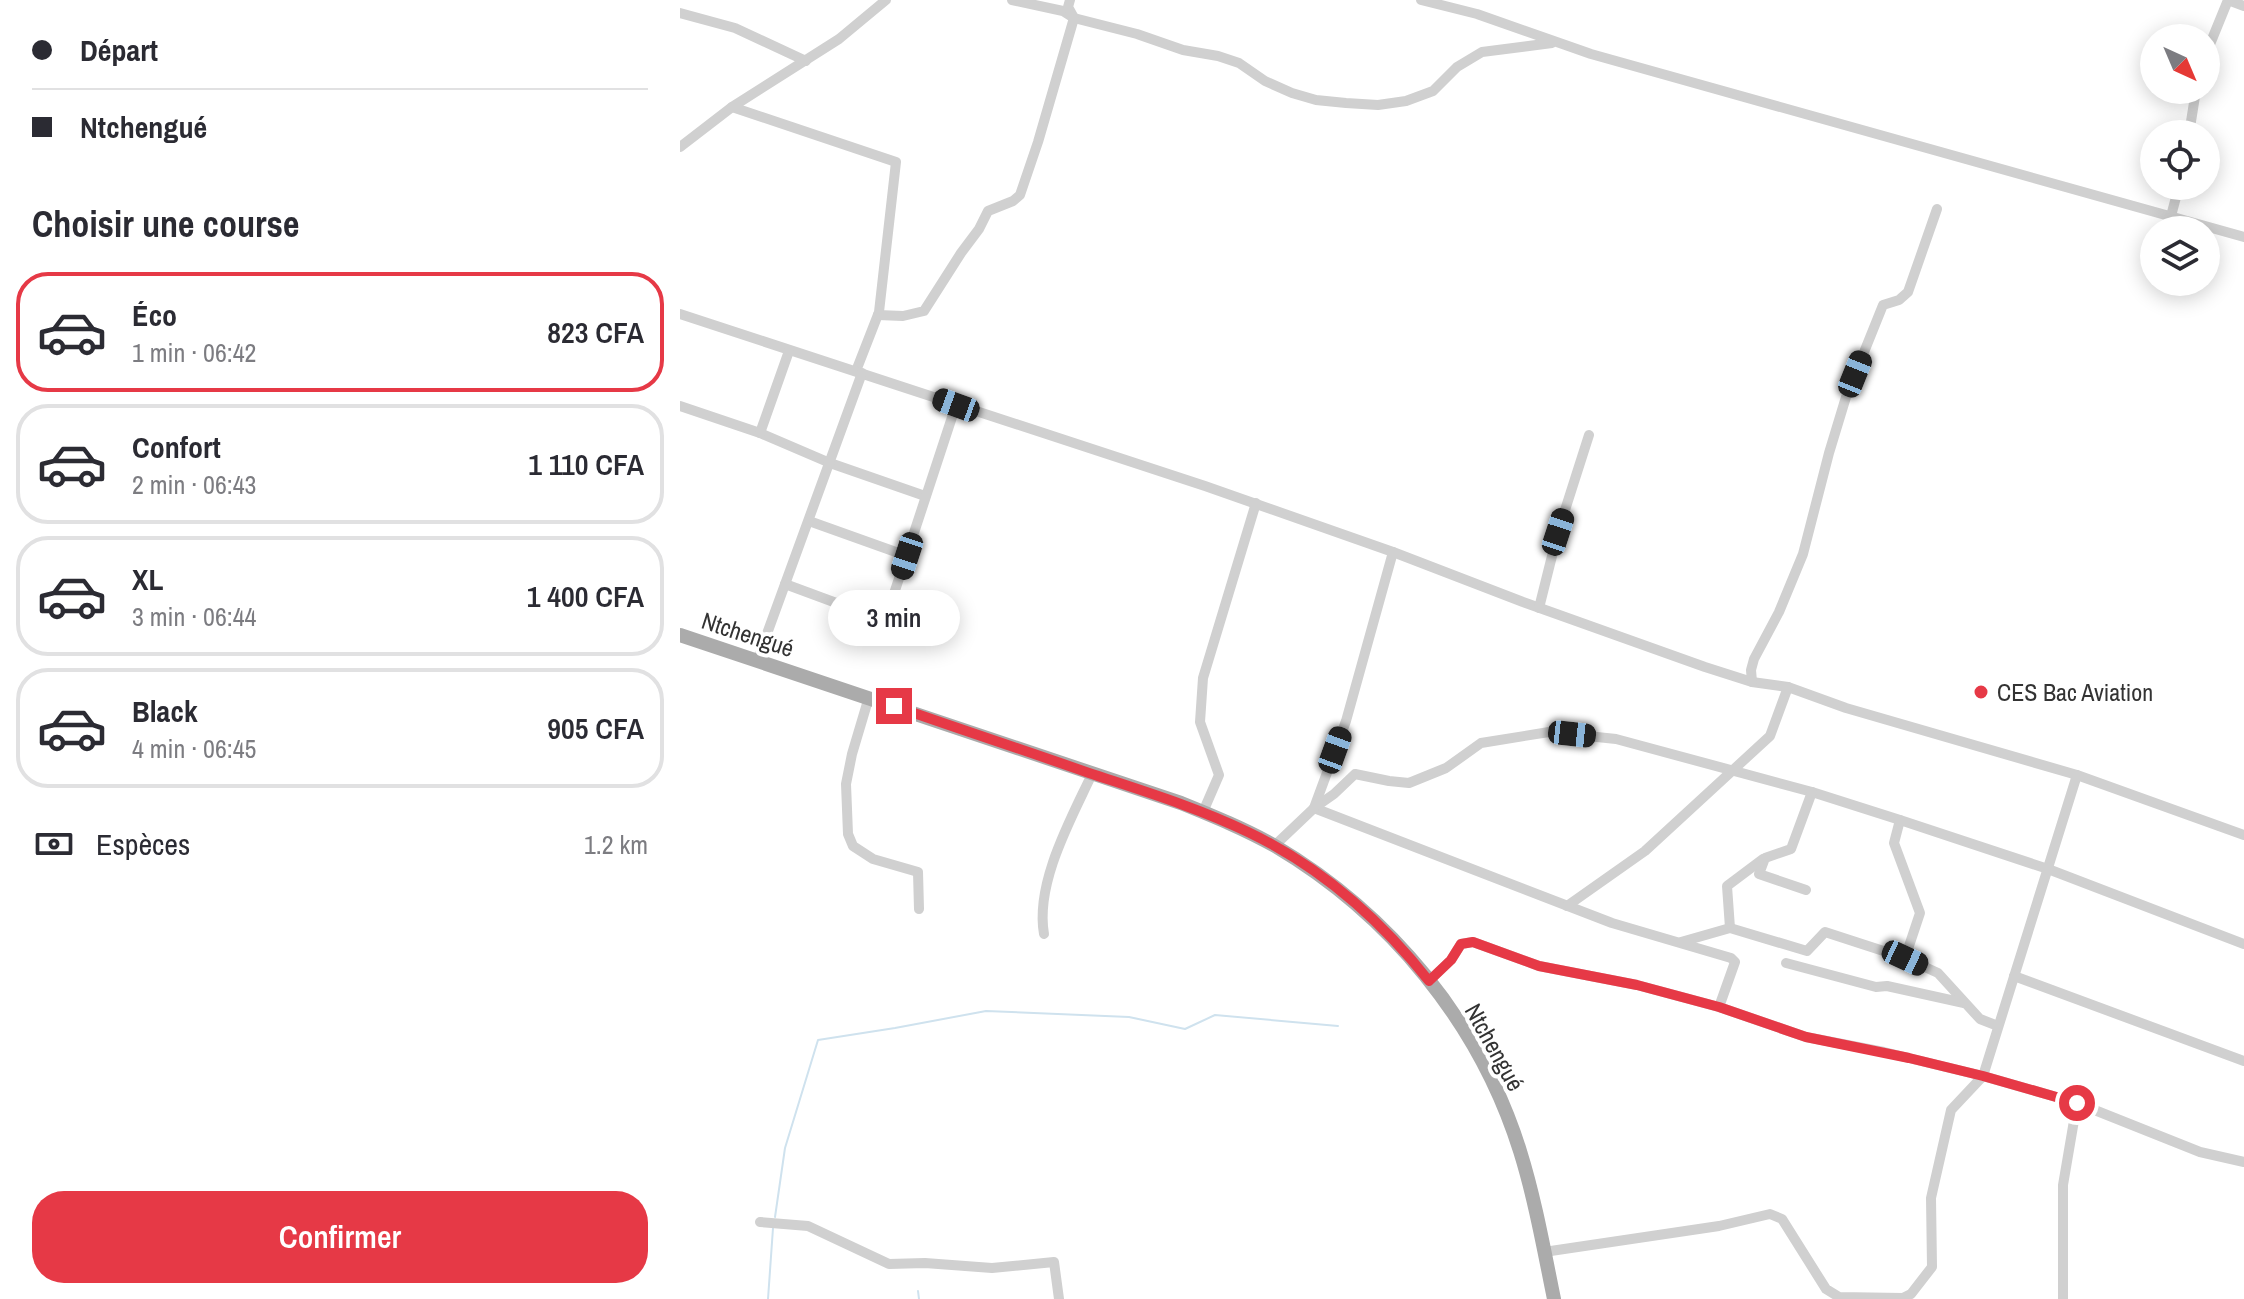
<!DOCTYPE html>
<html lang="fr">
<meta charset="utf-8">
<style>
:root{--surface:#fff;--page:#f7f7f7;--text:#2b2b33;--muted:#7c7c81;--line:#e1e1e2;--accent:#e63946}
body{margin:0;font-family:"Archivo Narrow",sans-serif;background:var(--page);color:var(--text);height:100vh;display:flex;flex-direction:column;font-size:30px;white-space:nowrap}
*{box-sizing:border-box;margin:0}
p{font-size:26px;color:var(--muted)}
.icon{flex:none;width:44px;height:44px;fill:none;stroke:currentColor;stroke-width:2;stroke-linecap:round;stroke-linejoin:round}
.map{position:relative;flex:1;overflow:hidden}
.panel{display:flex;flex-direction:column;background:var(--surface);width:680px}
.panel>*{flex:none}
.banner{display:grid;align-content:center;height:176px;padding:0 32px;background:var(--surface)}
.needle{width:52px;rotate:136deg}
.fabs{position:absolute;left:1460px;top:24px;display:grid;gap:16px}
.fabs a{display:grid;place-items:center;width:80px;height:80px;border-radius:50%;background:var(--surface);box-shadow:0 4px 20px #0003;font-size:40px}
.end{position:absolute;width:36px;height:36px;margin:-18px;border:10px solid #e63946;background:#fff;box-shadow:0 0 0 4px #fff}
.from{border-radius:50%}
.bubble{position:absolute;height:56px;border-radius:28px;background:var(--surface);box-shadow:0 4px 20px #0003;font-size:26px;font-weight:600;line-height:56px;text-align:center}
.car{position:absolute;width:24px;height:48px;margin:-24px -12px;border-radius:10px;box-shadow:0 0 6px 2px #0007;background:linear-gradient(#222 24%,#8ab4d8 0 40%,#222 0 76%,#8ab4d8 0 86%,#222 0)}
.banner b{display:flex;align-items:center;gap:28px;height:76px;font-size:30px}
.banner b+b{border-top:2px solid var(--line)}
.banner i{width:20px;height:20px;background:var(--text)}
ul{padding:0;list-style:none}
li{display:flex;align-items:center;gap:24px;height:120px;margin:0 16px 12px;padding:0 16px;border:4px solid var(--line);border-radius:32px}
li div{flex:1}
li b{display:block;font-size:30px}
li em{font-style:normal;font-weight:600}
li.on{border-color:var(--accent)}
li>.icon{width:72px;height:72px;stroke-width:1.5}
h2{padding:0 32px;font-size:36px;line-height:96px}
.pay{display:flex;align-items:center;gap:20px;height:88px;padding:0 32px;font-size:30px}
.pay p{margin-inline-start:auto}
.action{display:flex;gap:16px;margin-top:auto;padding:16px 32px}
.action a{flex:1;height:92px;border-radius:32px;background:var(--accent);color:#fff;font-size:32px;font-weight:600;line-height:92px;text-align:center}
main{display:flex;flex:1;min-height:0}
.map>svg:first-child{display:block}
</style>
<main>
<section class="panel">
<div class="banner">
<b><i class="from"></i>Départ</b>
<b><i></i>Ntchengué</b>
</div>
<h2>Choisir une course</h2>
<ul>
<li class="on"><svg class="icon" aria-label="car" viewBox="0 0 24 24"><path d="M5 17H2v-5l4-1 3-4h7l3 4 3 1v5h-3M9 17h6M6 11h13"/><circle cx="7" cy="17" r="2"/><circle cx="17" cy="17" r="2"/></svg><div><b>Éco</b><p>1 min · 06:42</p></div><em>823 CFA</em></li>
<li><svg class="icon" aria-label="car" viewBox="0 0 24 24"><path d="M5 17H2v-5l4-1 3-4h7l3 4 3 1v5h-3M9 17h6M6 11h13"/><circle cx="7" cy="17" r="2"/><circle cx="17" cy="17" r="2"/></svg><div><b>Confort</b><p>2 min · 06:43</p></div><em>1 110 CFA</em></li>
<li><svg class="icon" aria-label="car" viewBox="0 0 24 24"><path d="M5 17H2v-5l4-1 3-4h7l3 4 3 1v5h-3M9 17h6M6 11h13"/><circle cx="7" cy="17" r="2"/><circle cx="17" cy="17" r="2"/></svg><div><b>XL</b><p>3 min · 06:44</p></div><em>1 400 CFA</em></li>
<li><svg class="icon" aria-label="car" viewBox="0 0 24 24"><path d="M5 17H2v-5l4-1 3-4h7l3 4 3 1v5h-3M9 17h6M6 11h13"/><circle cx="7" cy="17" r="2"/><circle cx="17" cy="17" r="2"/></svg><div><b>Black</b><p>4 min · 06:45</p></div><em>905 CFA</em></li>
</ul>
<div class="pay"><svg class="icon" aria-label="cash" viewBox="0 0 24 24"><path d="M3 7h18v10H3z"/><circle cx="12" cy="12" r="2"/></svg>Espèces<p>1.2 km</p></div>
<div class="action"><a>Confirmer</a></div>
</section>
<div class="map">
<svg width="1564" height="1299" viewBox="0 0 1564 1299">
<rect width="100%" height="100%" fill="#fff"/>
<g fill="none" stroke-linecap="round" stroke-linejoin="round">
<!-- stream -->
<g stroke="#cfe2ee" stroke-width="2">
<polyline points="95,1217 105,1148 138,1040 215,1028 306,1011 449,1017 505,1029 535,1015 658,1026"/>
<polyline points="238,1291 239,1299"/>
<polyline points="88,1299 93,1228"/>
</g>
<!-- minor -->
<g stroke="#d0d0d0" stroke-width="10">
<polyline points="332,0 383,11 394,18 457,34 503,50 538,56 559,63 585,81 612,93 636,100 666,103 698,105 726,101 753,91 777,67 802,52 872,43"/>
<polyline points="741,0 797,14 911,54 1564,237"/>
<polyline points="1548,0 1564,6"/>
<polyline points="0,13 55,28 126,61"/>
<polyline points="1526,54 1548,0"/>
<polyline points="52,107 216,162 199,312 176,371"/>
<polyline points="1509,134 1516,90"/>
<polyline points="0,147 52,107 159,39 206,0"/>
<polyline points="1491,216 1499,186"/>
<polyline points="0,314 525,486 713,552 843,602 1025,667 1072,682 1108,687 1166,708 1397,775 1564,835"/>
<polyline points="198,315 223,316 244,311 281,253 299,229 308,211 333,201 340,195 358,142 394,18 388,7 390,0"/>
<polyline points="0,406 80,433 150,463 245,496"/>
<polyline points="80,433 109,351"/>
<polyline points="129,521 227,556"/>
<polyline points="105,584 205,621 276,405"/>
<polyline points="859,608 878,532 909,435"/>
<polyline points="77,661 182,373"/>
<polyline points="1072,682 1071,670 1074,659 1099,612 1123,554 1149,453 1166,397 1203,305 1219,300 1228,292 1257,209"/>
<polyline points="189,697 172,754 166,784 168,834 173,846 193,859 238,872 239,909"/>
<polyline points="634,808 654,794 675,774 709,781 729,783 766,768 801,743 869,732 936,739 1132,792 1220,820 1368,869 1564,944"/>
<polyline points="634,808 932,923 1051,958 1055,962 1039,1007"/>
<polyline points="523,812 539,775 520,722 523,678 576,503"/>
<polyline points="1220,820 1214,843 1240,913 1225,958"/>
<polyline points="594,846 634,808 666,721 713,552"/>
<polyline points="1126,890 1079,874 1085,858 1111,849 1132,792"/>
<polyline points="887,906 965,851 1090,736 1108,687"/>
<polyline points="1050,928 1047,886 1083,859"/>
<path d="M 364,934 C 355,883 391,819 412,774"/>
<polyline points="1001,942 1050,928 1127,951 1145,932 1225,958 1258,973 1300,1019 1318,1026"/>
<polyline points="1106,963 1196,987 1207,986 1284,1003"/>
<polyline points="1334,976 1564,1061"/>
<polyline points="749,981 771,960 781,944 793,942 859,966 957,985 1039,1007 1126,1037 1204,1052 1303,1076 1397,1103 1520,1152 1564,1162"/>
<polyline points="80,1222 128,1226 209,1264 245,1263 312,1268 374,1262 379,1299"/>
<polyline points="864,1252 1039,1226 1090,1214 1102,1219 1146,1289 1159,1297 1223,1298 1231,1294 1252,1267 1251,1198 1271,1110 1303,1076 1397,775"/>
<polyline points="1383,1299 1383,1185 1397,1103"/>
</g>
<!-- major -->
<path stroke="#ababab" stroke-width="14" d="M 0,635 L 501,803 C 533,816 565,829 595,846 C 710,914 800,1023 840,1151 C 855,1199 864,1250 874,1299"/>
</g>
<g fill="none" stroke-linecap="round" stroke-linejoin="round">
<!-- route -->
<path stroke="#e63946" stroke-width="10" d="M 214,706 C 279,729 344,750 409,773 C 463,791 516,807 568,832 C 639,866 700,919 749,981 L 771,960 L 781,944 L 793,942 L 859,966 L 957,985 L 1039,1007 L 1126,1037 L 1229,1058 L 1303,1076 L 1397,1103"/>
</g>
<!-- markers -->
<circle fill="#e63946" stroke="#fff" stroke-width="3" cx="1301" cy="692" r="8"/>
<g text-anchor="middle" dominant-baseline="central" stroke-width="8" stroke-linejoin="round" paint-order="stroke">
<!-- street labels -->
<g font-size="24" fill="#333" stroke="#fff">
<text transform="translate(68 634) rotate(18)">Ntchengué</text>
<text transform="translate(815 1047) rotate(61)">Ntchengué</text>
</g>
<!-- poi labels -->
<g font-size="24" fill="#333" stroke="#fff" text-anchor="start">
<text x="1317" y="692">CES Bac Aviation</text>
</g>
</g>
</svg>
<div class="fabs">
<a><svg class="needle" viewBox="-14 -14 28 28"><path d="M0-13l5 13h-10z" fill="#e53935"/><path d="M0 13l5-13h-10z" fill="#7c7c81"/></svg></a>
<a><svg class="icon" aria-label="locate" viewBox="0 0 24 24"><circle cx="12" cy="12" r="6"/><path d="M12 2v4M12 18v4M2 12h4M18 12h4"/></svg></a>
<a><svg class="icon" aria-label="layers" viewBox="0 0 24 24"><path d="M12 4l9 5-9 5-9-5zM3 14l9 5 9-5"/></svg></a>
</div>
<i class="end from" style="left:1397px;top:1103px"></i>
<i class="end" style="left:214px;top:706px"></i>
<div class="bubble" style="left:148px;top:590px;width:132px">3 min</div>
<i class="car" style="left:1175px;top:374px;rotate:22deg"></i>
<i class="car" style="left:276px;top:405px;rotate:290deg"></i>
<i class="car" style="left:878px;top:532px;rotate:18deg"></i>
<i class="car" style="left:227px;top:556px;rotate:198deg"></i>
<i class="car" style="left:892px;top:734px;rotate:96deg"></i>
<i class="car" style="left:655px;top:750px;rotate:20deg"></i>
<i class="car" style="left:1225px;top:958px;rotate:115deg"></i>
</div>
</main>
